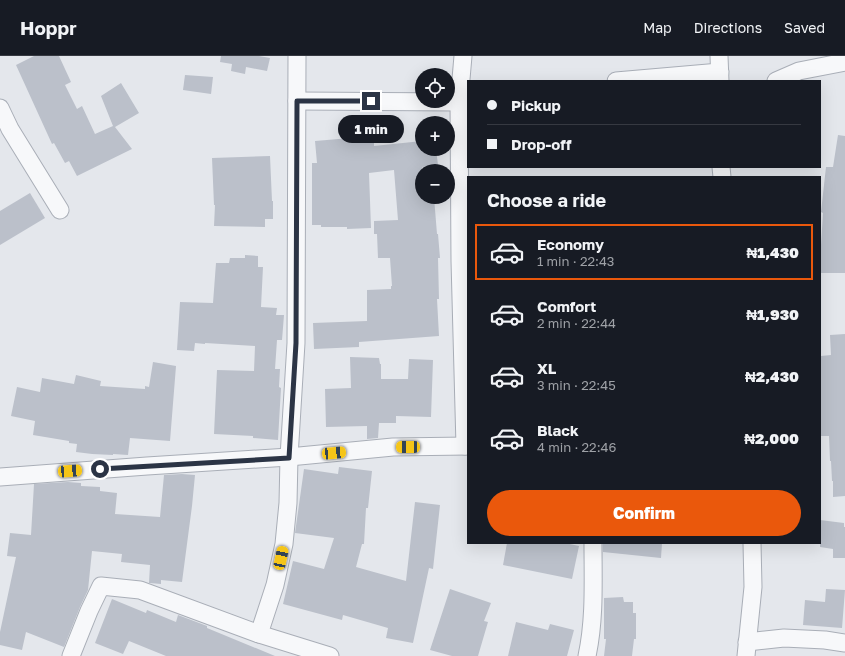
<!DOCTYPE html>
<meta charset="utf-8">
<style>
:root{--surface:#171b24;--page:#20242c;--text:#f1f3f6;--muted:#9ea1a6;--line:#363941;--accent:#ea580c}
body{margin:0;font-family:"Golos Text",sans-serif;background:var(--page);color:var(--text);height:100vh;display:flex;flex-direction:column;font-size:15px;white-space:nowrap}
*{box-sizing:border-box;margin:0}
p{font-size:13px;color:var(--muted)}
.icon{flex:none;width:22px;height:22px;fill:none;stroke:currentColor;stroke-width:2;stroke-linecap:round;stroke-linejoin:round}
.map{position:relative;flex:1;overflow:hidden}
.side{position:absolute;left:467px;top:120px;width:354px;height:368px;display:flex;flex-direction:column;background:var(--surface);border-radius:0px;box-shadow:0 4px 16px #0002}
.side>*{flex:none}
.top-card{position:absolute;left:467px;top:24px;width:354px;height:88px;border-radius:0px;box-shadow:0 4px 16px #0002;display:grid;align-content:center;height:88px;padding:0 20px;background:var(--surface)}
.buttons{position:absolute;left:415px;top:12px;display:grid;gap:8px}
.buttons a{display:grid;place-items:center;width:40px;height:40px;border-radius:50%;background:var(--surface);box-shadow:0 4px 16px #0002;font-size:20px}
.end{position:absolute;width:18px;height:18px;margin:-9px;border:5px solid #2b3445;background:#fff;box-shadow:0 0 0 2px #fff}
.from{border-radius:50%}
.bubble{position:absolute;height:28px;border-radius:14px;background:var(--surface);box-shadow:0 4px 16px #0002;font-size:13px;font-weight:800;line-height:28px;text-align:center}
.car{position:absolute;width:12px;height:24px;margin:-12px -6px;border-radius:5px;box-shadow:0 0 3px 1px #0007;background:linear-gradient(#f5c518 24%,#345 0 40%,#f5c518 0 76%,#345 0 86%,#f5c518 0)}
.top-card b{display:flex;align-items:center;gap:14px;height:38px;font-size:15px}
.top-card b+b{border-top:1px solid var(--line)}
.top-card i{width:10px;height:10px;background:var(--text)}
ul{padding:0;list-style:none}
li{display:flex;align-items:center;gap:12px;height:56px;margin:0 8px 6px;padding:0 12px;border:2px solid transparent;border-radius:0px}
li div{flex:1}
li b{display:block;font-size:15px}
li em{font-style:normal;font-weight:800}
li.selected{border-color:var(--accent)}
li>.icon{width:36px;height:36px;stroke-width:1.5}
h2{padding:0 20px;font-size:18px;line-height:48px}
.action{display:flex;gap:8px;margin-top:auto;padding:8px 20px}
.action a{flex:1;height:46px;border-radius:24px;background:var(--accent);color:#fff;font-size:16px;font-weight:800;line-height:46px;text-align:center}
header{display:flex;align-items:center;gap:24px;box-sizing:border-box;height:56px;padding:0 20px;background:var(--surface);border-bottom:1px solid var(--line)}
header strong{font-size:19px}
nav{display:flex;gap:22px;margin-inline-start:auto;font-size:14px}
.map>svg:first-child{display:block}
</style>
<header>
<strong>Hoppr</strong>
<nav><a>Map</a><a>Directions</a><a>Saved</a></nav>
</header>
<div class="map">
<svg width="845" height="600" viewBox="0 0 845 600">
<rect width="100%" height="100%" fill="#e4e7ec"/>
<!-- building -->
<g fill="#bbc0ca">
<polygon points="34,0 59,0 71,26 65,29 77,53 82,50 95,78 113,70 101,40 121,27 139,57 115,71 132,93 77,120 69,105 65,107 54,87 52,88 16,9"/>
<polygon points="221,0 259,0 270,2 267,15 246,11 245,18 231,15 232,8 220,6"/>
<polygon points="185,19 213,21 211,38 183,34"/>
<polygon points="838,79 845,80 845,217 820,217 820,189 821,189 823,157 821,156 826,111 833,111"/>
<polygon points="374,80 374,90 422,85 422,93 436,93 438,109 422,111 422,141 434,141 437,178 438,178 440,202 438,202 439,243 437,243 439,280 359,286 359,291 314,293 313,267 367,265 367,234 391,233 391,230 392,230 390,202 378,202 377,178 374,178 374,165 398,164 394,114 369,117 371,172 347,173 347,171 321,171 321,169 312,169 312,107 317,107 315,85"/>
<polygon points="270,100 272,145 273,145 273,163 265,163 265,171 214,170 215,149 214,149 212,102"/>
<polygon points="30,137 45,162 0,189 0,155"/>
<polygon points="245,199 258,200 258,211 263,211 261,251 277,252 276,259 284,259 282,284 277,284 275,313 280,313 279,331 281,332 278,384 253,382 253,380 214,378 217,314 254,315 255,290 205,287 205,288 195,287 194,295 177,294 180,246 213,247 216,207 229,207 230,202 245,202"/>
<polygon points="845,278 845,440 833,441 833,425 832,425 831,405 830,405 829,380 820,380 820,363 821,363 821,300 831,299 830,279"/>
<polygon points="350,301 379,302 380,308 381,308 381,323 408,323 409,303 433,304 431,361 396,360 396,367 379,367 378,382 367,383 367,370 326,371 325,333 351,332"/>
<polygon points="153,306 176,310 170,385 130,382 128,399 113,398 113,399 92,398 76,396 77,388 69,387 69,385 33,379 35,365 11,360 17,331 40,336 42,322 74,328 76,319 101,325 100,330 145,333 145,330 149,331"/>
<polygon points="339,411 372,415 368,452 366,452 364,488 362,488 356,511 406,525 415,446 440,449 433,513 429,512 413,587 386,582 388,572 343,559 342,564 283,548 293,505 324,513 334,482 295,477 304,413 338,418"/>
<polygon points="182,418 195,419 192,450 182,526 161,524 161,528 150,527 149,527 150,509 121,506 122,498 92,495 88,534 80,551 64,591 26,576 22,594 0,589 0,576 16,501 7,500 10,477 31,479 34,428 68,426 81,427 81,430 100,431 100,435 117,437 115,458 160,461 164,419"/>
<polygon points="820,464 844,467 844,471 845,471 845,502 833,502 833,493 820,491"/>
<polygon points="507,487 565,487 579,490 572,523 503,509"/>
<polygon points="603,487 662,487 661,502 603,496"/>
<polygon points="450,533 491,547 484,565 488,566 478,600 452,600 430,594"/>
<polygon points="826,533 845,534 842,572 803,569 805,544 825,546"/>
<polygon points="623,541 624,546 633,546 633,557 636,557 636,583 634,583 632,600 604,600 606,583 604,583 604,542"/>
<polygon points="112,543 146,557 147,554 176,566 178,559 207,570 207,572 275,600 166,600 129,585 123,598 95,587"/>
<polygon points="516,566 548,574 550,568 574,574 567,600 508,600"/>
</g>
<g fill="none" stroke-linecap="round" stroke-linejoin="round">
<!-- minor casing -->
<g stroke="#a9aeb7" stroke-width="19">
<g id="minor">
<polyline points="463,0 459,46 460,205 465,390"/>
<polyline points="719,0 720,25"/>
<polyline points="616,25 720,16"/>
<polyline points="776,25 799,15 845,6"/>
<polyline points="297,45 459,46 468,45"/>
<polyline points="0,52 10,73 60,154"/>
<polyline points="721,111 722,121"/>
<polyline points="0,421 147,410 289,401 393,391 468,390"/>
<polyline points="259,578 275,529 284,488 288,447 289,401 296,287 297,0"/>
<polyline points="747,586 784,582 825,584 845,587"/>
<polyline points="71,600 89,555 101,530 140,534 259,578 330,600"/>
<path d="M 587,600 C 595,563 593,524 593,487"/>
<polyline points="746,600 753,531 752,487"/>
</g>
</g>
<!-- minor -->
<use href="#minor" stroke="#f7f8fa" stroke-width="17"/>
</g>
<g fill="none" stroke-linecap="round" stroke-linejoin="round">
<!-- route -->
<polyline stroke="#2b3445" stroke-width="5" points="100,413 289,402 296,287 297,45 371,45"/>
</g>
</svg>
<div class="buttons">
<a><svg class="icon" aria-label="locate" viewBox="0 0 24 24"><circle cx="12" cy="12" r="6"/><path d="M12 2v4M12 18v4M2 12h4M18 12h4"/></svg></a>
<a>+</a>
<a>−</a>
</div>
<i class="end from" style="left:100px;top:413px"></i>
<i class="end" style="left:371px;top:45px"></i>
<div class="bubble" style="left:338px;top:59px;width:66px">1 min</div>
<i class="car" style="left:408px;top:391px;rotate:270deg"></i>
<i class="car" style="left:334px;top:397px;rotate:85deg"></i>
<i class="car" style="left:70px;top:415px;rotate:86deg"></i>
<i class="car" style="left:281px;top:502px;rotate:12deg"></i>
<div class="top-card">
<b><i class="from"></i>Pickup</b>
<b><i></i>Drop-off</b>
</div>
<section class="side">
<h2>Choose a ride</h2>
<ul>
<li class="selected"><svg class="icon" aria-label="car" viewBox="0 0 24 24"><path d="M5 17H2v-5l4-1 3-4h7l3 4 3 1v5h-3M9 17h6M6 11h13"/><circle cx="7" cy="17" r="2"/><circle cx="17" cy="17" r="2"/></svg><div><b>Economy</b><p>1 min · 22:43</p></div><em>₦1,430</em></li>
<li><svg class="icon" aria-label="car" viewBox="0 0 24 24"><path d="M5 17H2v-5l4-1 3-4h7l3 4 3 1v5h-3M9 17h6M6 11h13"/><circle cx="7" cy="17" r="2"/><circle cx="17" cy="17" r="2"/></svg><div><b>Comfort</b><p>2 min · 22:44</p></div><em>₦1,930</em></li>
<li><svg class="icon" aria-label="car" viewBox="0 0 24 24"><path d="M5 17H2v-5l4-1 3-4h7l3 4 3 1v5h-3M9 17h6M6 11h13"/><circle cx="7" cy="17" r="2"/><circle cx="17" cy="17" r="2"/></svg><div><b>XL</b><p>3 min · 22:45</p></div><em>₦2,430</em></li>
<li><svg class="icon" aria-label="car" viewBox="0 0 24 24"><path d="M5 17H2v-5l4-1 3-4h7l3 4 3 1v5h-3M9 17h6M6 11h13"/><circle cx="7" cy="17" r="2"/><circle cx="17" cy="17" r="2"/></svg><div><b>Black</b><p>4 min · 22:46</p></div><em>₦2,000</em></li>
</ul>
<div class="action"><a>Confirm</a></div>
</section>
</div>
